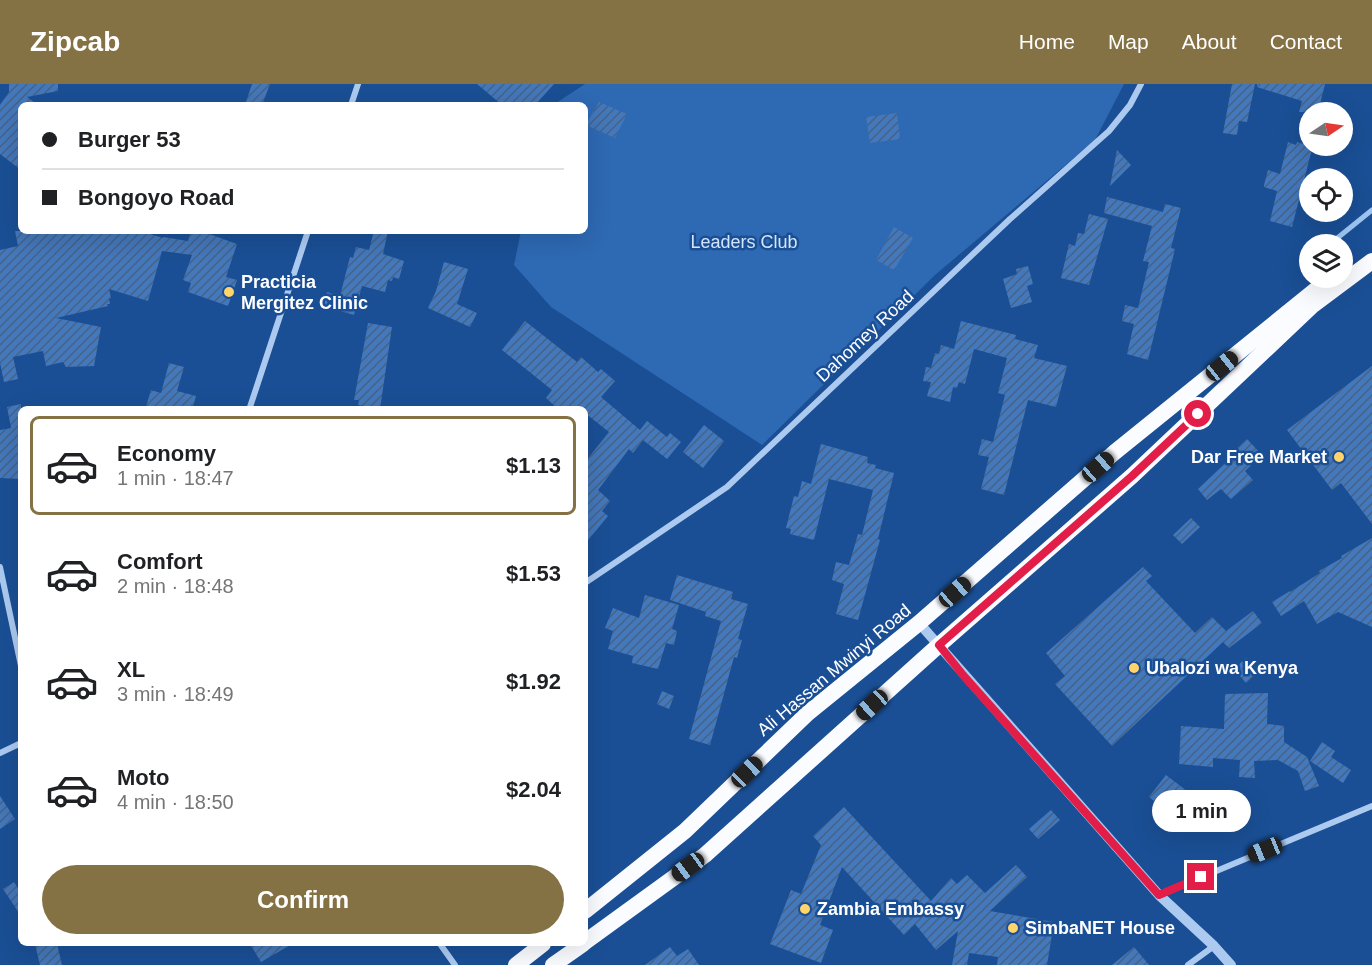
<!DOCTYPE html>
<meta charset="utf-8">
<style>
:root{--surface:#fff;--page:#f2f2f2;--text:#202124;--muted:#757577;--line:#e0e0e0;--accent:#847244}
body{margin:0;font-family:Arial,sans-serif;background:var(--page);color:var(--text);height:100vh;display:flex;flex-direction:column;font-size:22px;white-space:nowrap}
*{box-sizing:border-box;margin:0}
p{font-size:20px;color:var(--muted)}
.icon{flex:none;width:33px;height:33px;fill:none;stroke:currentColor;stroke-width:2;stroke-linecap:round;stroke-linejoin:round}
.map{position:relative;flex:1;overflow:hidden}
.sheet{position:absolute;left:18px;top:322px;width:570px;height:540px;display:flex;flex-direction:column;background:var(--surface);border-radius:9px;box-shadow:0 6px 24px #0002}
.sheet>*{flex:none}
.guide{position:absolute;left:18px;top:18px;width:570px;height:132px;border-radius:9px;box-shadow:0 6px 24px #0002;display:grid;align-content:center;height:132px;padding:0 24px;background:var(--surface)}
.needle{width:39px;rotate:77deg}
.fabs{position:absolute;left:1299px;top:18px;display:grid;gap:12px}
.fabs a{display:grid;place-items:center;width:54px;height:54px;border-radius:50%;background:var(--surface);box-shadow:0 6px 24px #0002;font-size:30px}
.end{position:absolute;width:27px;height:27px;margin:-14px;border:8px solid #e11d48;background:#fff;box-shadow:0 0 0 3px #fff}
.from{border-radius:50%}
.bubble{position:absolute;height:42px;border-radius:21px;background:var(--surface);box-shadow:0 6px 24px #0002;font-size:20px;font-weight:600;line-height:42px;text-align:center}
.car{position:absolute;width:18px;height:36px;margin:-18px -9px;border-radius:8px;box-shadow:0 0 4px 2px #0007;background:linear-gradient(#222 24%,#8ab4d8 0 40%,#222 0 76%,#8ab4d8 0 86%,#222 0)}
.guide b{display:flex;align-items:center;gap:21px;height:57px;font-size:22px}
.guide b+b{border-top:2px solid var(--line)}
.guide i{width:15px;height:15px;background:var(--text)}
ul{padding:10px 0 0;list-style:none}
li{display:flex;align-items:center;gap:18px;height:99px;margin:0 12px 9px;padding:0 12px;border:3px solid transparent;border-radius:9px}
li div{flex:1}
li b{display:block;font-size:22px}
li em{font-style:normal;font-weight:600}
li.on{border-color:var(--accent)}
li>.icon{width:54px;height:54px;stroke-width:1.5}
.cta{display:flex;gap:12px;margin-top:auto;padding:12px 24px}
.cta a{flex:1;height:69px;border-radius:36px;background:var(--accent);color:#fff;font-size:24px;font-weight:600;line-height:69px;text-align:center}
header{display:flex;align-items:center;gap:36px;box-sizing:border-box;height:84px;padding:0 30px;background:var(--accent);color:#fff}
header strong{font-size:28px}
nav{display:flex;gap:33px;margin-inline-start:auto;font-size:21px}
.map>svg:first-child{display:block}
</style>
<header>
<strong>Zipcab</strong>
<nav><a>Home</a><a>Map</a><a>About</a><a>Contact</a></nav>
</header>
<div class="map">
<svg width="1372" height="881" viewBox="0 0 1372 881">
<defs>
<pattern id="building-hatch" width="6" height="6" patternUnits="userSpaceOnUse" patternTransform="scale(1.5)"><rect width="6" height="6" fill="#4378bc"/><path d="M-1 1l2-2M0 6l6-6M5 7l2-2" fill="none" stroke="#486284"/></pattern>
</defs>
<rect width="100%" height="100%" fill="#1a4f95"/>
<!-- green -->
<polygon fill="#2e69b3" points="585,0 1124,0 1095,56 935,191 762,361 551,223 514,181 521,147 585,147 585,21 553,21"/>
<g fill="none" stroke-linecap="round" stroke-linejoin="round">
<!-- stream -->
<g stroke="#9ec5f2" stroke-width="5">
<polyline points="1330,160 1372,126"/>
<polyline points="1309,177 1310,177"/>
</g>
</g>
<!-- building -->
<g fill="url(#building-hatch)">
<polygon points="9,0 58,0 58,7 27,13 38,21 21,21 21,86 0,70 0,21 9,8"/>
<polygon points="252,0 270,0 262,21 245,21"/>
<polygon points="477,0 554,0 535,21 502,21"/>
<polygon points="1232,0 1255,0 1247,38 1239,37 1237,51 1223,49"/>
<polygon points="1257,0 1325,0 1318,28 1299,28 1302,17 1257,3"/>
<polygon points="599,18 627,30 615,54 586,41"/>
<polygon points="897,29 900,55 870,59 866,33"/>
<polygon points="1288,58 1296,61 1297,58 1310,62 1310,64 1312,65 1292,143 1270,137 1277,107 1264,103 1264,101 1268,86 1280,90"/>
<polygon points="1117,66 1131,81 1110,102"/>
<polygon points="1107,113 1163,128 1165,120 1181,124 1171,164 1175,165 1148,276 1127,270 1134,240 1122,237 1125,221 1138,224 1149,178 1143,177 1152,142 1104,129"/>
<polygon points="1089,130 1108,135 1089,201 1061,194 1069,160 1075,162 1078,149 1084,150"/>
<polygon points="894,143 913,154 894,186 876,176"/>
<polygon points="15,147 140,147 163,154 163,153 188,157 191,147 201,147 237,160 226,193 237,196 228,222 188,208 191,199 183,196 192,171 162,167 148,217 109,205 111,214 109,215 110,220 107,220 108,222 56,234 101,243 94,282 66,283 63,278 46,282 43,267 13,273 18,295 4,298 0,279 0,166 18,162"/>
<polygon points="374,147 388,147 383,170 404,177 399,195 393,193 392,197 388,196 385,208 362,202 354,231 323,222 327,208 340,212 350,173 353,174 356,163 369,166"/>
<polygon points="444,178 468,185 457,220 477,229 470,243 428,224 436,207"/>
<polygon points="1028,182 1033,200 1027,202 1032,218 1011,224 1003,195 1017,190 1016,185"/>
<polygon points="525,237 577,278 581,273 598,288 601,285 615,297 601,313 640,346 647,337 667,353 670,349 681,358 667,375 643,356 633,369 629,365 598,406 610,417 602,427 608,432 585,460 585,378 609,348 585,329 585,326 559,326 546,314 552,306 502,266"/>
<polygon points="961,237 1016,251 1015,255 1038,261 1034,274 1067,282 1056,323 1028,316 1004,411 981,405 989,373 978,371 982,355 993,358 1005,311 998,309 1007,274 974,265 965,300 959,298 957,304 953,303 950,318 927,312 931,298 923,297 926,283 931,284 935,269 939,270 941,261 954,265"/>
<polygon points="368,239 392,243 380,325 358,321 359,316 354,316"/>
<polygon points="169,279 184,283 177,307 196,312 192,326 145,326 151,306 161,309"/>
<polygon points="1372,282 1372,440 1341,399 1332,406 1287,346"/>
<polygon points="21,320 21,395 0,394 0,346 11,344 7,323"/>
<polygon points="704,341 724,357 703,384 683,368"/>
<polygon points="1247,355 1262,371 1245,387 1253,396 1231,415 1221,405 1207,416 1198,405 1234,371 1232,369"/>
<polygon points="821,360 868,373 867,379 876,381 875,384 894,389 878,455 880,456 858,536 836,530 844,500 832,496 836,478 849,481 858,450 862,451 873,406 829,395 814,456 790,450 791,445 786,444 794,412 798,413 802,397 811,400"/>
<polygon points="1191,434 1200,443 1182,460 1173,451"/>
<polygon points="1372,454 1372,543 1338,528 1317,540 1304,517 1281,532 1272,518 1290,507 1290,508 1320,489 1319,487 1342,474 1341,472"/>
<polygon points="1143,483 1152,492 1146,497 1195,549 1212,533 1226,547 1253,527 1262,539 1229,564 1223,558 1112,662 1055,600 1065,592 1046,569"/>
<polygon points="677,491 733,508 731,515 748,520 738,555 742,556 737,574 734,573 710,661 689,655 721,537 705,532 706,528 670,516"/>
<polygon points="645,511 679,521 672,545 677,547 674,561 666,559 658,585 632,579 633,572 608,565 613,547 605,544 613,524 639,534"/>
<polygon points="1246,574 1258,588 1246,599 1234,585"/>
<polygon points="662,607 674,612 669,625 657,620"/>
<polygon points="1268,609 1267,640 1284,642 1284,658 1307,673 1319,702 1305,707 1298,687 1278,676 1254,677 1255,694 1239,693 1240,676 1213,674 1213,683 1179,680 1181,642 1224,645 1225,610"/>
<polygon points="1322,658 1335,667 1331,673 1351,686 1343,699 1310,677"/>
<polygon points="1166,691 1187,707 1169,729 1149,713"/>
<polygon points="0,712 15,735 0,745"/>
<polygon points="844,723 931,817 951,794 957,800 967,791 985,809 1016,781 1027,793 990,827 1054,838 1047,881 997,881 998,873 969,869 967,881 952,881 958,847 936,866 915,840 904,851 842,783 820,841 833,846 821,879 770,860 791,806 801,810 821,761 813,752"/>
<polygon points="1051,726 1060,736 1038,755 1029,745"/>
<polygon points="14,798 21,809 21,832 3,805"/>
<polygon points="35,860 57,860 62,881 40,881"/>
<polygon points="250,860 292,860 261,878"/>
<polygon points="670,863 677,872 688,865 699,881 645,881"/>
<polygon points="1134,863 1149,881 1112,881"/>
</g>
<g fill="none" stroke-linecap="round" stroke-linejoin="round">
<!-- minor -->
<g stroke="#accaf0" stroke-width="6">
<polyline points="351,21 358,0"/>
<polyline points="249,326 308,147"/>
<polyline points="0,483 21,582"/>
<polyline points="585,499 727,403 1010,135 1109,47 1130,21 1141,0"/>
<polyline points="0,669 21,659"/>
<polyline points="1159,811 1372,722"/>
<polyline points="440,860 455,881"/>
<polyline points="1188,881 1214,862"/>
</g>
<!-- tertiary -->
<polyline stroke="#accaf0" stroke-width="10" points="919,539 1159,811 1214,862 1231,881"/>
<!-- trunk -->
<g stroke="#fafcff" stroke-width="16">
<polyline points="585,827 685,747 808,629 919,539 1115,368 1318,204"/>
<polyline points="585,858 705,771 939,561 1132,392 1313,221 1372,177"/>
<polyline points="516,881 543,860"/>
<polyline points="553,881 583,860"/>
</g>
</g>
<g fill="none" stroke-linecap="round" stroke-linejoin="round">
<!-- route -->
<polyline stroke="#e11d48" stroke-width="8" points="1198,330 1132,392 939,561 963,591 1159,811 1201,793"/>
</g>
<!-- markers -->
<g fill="#ffd46a" stroke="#1a4f95" stroke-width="2">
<circle cx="229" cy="208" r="6"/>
<circle cx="1339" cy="373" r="6"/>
<circle cx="1134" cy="584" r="6"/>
<circle cx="805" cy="825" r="6"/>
<circle cx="1013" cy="844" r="6"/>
</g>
<g text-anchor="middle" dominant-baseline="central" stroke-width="5" stroke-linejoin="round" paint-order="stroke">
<!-- park labels -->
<g font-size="18" fill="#d2e5fb" stroke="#1a4f95">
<text x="744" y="158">Leaders Club</text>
</g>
<!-- poi labels -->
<g font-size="18" font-weight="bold" fill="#fff" stroke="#1a4f95" text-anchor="start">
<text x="241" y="198">Practicia<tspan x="241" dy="21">Mergitez Clinic</tspan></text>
<text x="1327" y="373" text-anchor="end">Dar Free Market</text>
<text x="1146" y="584">Ubalozi wa Kenya</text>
<text x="817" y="825">Zambia Embassy</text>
<text x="1025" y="844">SimbaNET House</text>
</g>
<!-- street labels -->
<g font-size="18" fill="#fff" stroke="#1a4f95">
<text transform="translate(865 252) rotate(-43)">Dahomey Road</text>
<text transform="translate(834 586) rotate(-40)">Ali Hassan Mwinyi Road</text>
</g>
</g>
</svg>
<div class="fabs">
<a><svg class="needle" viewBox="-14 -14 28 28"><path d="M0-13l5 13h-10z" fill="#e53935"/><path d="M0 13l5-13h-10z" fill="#757577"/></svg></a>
<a><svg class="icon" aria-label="locate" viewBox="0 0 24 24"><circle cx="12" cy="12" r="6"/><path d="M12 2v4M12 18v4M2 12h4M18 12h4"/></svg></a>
<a><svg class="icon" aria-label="layers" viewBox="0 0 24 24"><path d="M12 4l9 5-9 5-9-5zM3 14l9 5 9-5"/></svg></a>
</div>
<i class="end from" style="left:1198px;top:330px"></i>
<i class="end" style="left:1201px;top:793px"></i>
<div class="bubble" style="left:1152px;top:706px;width:99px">1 min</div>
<i class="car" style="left:1222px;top:282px;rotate:51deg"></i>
<i class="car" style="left:1098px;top:383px;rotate:49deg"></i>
<i class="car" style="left:955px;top:508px;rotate:49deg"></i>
<i class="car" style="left:872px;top:621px;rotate:228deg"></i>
<i class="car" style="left:747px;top:688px;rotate:46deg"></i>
<i class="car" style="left:1265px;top:766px;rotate:248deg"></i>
<i class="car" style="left:688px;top:783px;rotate:234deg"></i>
<div class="guide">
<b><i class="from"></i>Burger 53</b>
<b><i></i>Bongoyo Road</b>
</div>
<section class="sheet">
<ul>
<li class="on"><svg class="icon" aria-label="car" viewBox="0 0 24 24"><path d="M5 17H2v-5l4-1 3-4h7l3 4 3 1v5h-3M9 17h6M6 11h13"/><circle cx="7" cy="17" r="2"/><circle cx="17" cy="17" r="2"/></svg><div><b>Economy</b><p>1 min · 18:47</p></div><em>$1.13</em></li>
<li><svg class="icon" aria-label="car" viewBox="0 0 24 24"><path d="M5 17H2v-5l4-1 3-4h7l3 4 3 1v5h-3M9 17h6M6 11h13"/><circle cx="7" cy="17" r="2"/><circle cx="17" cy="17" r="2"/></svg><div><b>Comfort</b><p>2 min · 18:48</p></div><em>$1.53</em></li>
<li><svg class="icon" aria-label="car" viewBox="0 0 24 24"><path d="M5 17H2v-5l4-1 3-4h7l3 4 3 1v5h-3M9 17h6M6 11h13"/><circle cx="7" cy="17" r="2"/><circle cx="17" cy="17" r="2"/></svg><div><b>XL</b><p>3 min · 18:49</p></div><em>$1.92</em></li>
<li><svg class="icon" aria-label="car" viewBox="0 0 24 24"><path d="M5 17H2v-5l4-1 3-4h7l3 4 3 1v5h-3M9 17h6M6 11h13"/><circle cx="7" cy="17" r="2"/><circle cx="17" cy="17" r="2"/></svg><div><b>Moto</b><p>4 min · 18:50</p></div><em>$2.04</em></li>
</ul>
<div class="cta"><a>Confirm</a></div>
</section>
</div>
